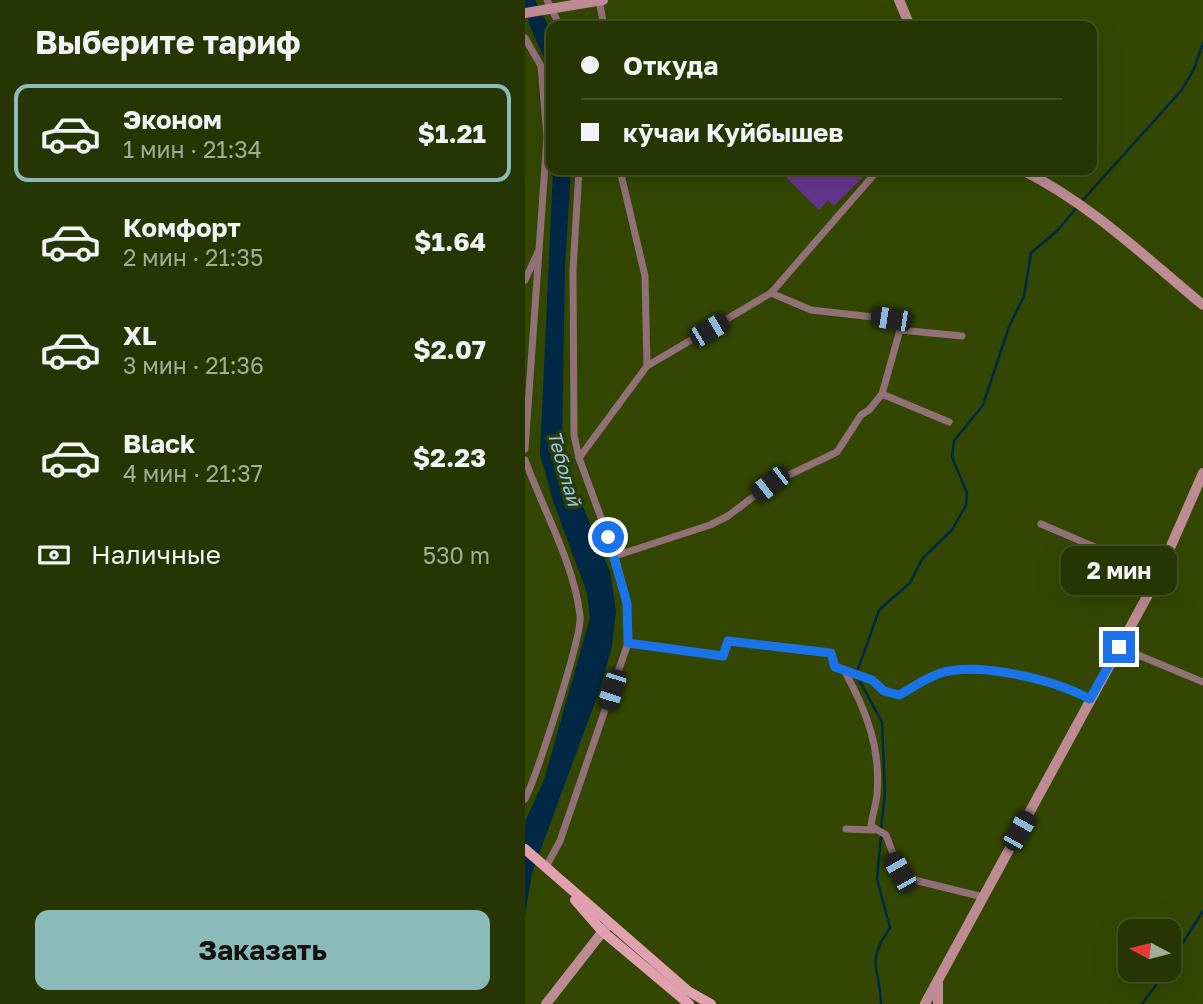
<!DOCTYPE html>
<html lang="ru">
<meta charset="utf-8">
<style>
:root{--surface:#263502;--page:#324011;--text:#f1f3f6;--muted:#a4ab99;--line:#425024;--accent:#8bbbb9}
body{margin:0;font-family:"Golos Text",sans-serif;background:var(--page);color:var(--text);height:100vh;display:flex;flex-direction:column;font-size:26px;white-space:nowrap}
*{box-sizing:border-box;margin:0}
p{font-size:23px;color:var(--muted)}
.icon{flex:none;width:38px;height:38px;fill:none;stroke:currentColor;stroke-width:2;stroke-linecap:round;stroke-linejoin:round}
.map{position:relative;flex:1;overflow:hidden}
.drawer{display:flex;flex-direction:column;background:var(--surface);width:525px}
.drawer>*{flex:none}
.hud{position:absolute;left:21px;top:21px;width:551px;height:154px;border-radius:14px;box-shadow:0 7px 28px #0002,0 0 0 2px var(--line);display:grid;align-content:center;height:154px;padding:0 35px;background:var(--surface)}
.needle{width:46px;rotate:277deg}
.controls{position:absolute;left:593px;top:919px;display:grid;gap:14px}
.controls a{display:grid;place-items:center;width:63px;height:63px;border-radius:14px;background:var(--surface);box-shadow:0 7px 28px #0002,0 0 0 2px var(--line);font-size:35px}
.end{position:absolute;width:32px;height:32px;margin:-16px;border:9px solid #1a73e8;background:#fff;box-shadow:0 0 0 4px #fff}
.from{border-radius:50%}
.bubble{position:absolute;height:49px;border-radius:14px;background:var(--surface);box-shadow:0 7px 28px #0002,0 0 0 2px var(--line);font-size:23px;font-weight:700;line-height:49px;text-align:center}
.car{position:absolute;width:21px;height:42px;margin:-21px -10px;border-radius:9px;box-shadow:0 0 5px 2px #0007;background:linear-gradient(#222 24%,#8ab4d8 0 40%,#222 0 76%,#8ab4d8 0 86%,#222 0)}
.hud b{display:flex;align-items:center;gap:24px;height:66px;font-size:26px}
.hud b+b{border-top:2px solid var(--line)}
.hud i{width:18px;height:18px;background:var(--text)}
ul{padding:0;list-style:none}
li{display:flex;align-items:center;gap:21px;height:98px;margin:0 14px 10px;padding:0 21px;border:4px solid transparent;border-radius:14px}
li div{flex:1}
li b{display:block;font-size:26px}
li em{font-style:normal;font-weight:700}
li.selected{border-color:var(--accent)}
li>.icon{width:63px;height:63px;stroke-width:1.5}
h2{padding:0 35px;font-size:32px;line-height:84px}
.pay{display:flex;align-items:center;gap:18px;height:77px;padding:0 35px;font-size:26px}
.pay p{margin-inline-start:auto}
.cta{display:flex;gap:14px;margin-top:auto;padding:14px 35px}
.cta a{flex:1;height:80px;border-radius:14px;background:var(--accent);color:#111;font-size:28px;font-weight:700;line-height:80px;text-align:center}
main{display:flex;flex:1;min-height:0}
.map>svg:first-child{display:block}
</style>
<main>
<section class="drawer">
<h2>Выберите тариф</h2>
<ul>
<li class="selected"><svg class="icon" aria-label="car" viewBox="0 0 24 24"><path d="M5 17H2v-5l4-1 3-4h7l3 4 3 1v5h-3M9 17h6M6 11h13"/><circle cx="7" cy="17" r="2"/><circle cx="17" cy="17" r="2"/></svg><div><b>Эконом</b><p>1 мин · 21:34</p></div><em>$1.21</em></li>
<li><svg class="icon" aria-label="car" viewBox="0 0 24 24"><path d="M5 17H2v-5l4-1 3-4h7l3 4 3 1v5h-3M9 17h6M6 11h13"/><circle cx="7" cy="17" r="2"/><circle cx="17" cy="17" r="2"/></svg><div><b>Комфорт</b><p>2 мин · 21:35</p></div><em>$1.64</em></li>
<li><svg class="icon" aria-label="car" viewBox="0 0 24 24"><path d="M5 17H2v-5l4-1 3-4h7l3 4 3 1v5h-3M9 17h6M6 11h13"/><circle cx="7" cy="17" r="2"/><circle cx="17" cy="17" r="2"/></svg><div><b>XL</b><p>3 мин · 21:36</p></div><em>$2.07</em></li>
<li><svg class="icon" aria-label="car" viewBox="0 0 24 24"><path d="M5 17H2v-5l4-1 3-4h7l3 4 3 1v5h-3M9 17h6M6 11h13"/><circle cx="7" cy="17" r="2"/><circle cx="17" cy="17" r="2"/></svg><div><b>Black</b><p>4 мин · 21:37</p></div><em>$2.23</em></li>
</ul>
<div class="pay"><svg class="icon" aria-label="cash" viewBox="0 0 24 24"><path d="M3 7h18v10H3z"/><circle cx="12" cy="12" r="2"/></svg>Наличные<p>530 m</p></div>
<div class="cta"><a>Заказать</a></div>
</section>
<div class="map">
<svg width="678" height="1004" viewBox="0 0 678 1004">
<rect width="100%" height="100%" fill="#334702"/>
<!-- green -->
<polygon fill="#66368f" points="267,170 345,170 309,206 303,200 294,210 261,177"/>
<!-- water -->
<g fill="#012844">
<path d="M 0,0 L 10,0 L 26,31 L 26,77 C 19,49 0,28 0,0 Z"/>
<polygon points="28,170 46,170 40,266 37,446 46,478 85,572 91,611 87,646 76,686 7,873 0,916 0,822 19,780 65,618 62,593 28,501 15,454"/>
</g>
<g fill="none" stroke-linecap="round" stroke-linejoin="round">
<!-- stream -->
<g stroke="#012844" stroke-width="2.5">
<polyline points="556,202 656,91 669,69 678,43"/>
<polyline points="332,672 354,610 385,583 397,559 427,530 441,505 442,493 427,457 429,441 458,405 484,327 499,296 506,253 533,230 552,207"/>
<polyline points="333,678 357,722 360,793 356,828"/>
<polyline points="644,965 678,911"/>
<path d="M 356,1004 C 355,967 340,963 365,928 L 352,879 L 356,837"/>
<polyline points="617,1004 642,970"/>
</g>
<!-- street -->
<g stroke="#917177" stroke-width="7">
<polyline points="22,0 35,26"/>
<polyline points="74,0 79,26"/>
<polyline points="0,38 16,66 22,137 0,449"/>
<polyline points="54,170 48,270 49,435 54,458"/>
<polyline points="0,280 13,252"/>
<polyline points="246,293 286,310 366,319 375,330 437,336"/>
<polyline points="122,366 246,293 353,170"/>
<polyline points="357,394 424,422"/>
<path d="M 0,460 C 18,509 49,564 55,615 C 58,635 11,777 0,799"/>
<polyline points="516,524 633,574"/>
<polyline points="90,556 185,525 203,516 245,484 312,452 336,415 344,410 357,394 375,330"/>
<path d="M 103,643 L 198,656 L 203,641 L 306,653 L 310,667 L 347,680 L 359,691 L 374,695 C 387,688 399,679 413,674 C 452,660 530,680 565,699"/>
<polyline points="594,647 678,682"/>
<path d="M 319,670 C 341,710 356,747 352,794 C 351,805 347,816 346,826 L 361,835 L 375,872 L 393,881 L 458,897"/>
<polyline points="321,829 349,830"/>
<polyline points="21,867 35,841 103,643 102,603 90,556 54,458 122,366 120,276 95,170"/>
</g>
<!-- secondary -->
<g stroke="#be8b95" stroke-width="10">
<polyline points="374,0 385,26"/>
<polyline points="0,13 78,0"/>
<path d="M 497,170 C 564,203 620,257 678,305"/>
<polyline points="21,1004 82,926"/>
<polyline points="400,1004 631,580 678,473"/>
<polyline points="413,1004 413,981"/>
</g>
<!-- primary -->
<g stroke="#e0a0ad" stroke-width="10">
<polyline points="0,849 163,991 186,1004"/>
<polyline points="50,900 77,931 164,1004"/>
</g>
</g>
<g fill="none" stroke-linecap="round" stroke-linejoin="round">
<!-- route -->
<path stroke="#1a73e8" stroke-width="9" d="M 83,537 L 102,603 L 103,643 L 198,656 L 203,641 L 306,653 L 310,667 L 347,680 L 359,691 L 374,695 C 387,688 399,679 413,674 C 451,660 530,680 565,699 L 594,647"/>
</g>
<g text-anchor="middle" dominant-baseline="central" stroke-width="7" stroke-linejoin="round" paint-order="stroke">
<!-- water labels -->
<g font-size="19" font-style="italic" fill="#98c8f3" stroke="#2c3b0a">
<text transform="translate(40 468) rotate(74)">Теболай</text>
</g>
</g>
</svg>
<div class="controls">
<a><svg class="needle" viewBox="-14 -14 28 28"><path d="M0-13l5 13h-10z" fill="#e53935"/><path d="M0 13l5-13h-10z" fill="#a4ab99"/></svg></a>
</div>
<i class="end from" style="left:83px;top:537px"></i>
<i class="end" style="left:594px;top:647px"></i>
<div class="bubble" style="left:536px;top:546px;width:116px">2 мин</div>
<i class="car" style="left:366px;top:319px;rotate:279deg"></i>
<i class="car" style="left:184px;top:330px;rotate:60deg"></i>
<i class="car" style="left:245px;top:484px;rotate:232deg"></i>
<i class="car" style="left:87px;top:690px;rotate:198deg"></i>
<i class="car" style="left:494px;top:831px;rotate:29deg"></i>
<i class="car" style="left:375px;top:872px;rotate:330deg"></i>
<div class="hud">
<b><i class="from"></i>Откуда</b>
<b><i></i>кӯчаи Куйбышев</b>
</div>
</div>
</main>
